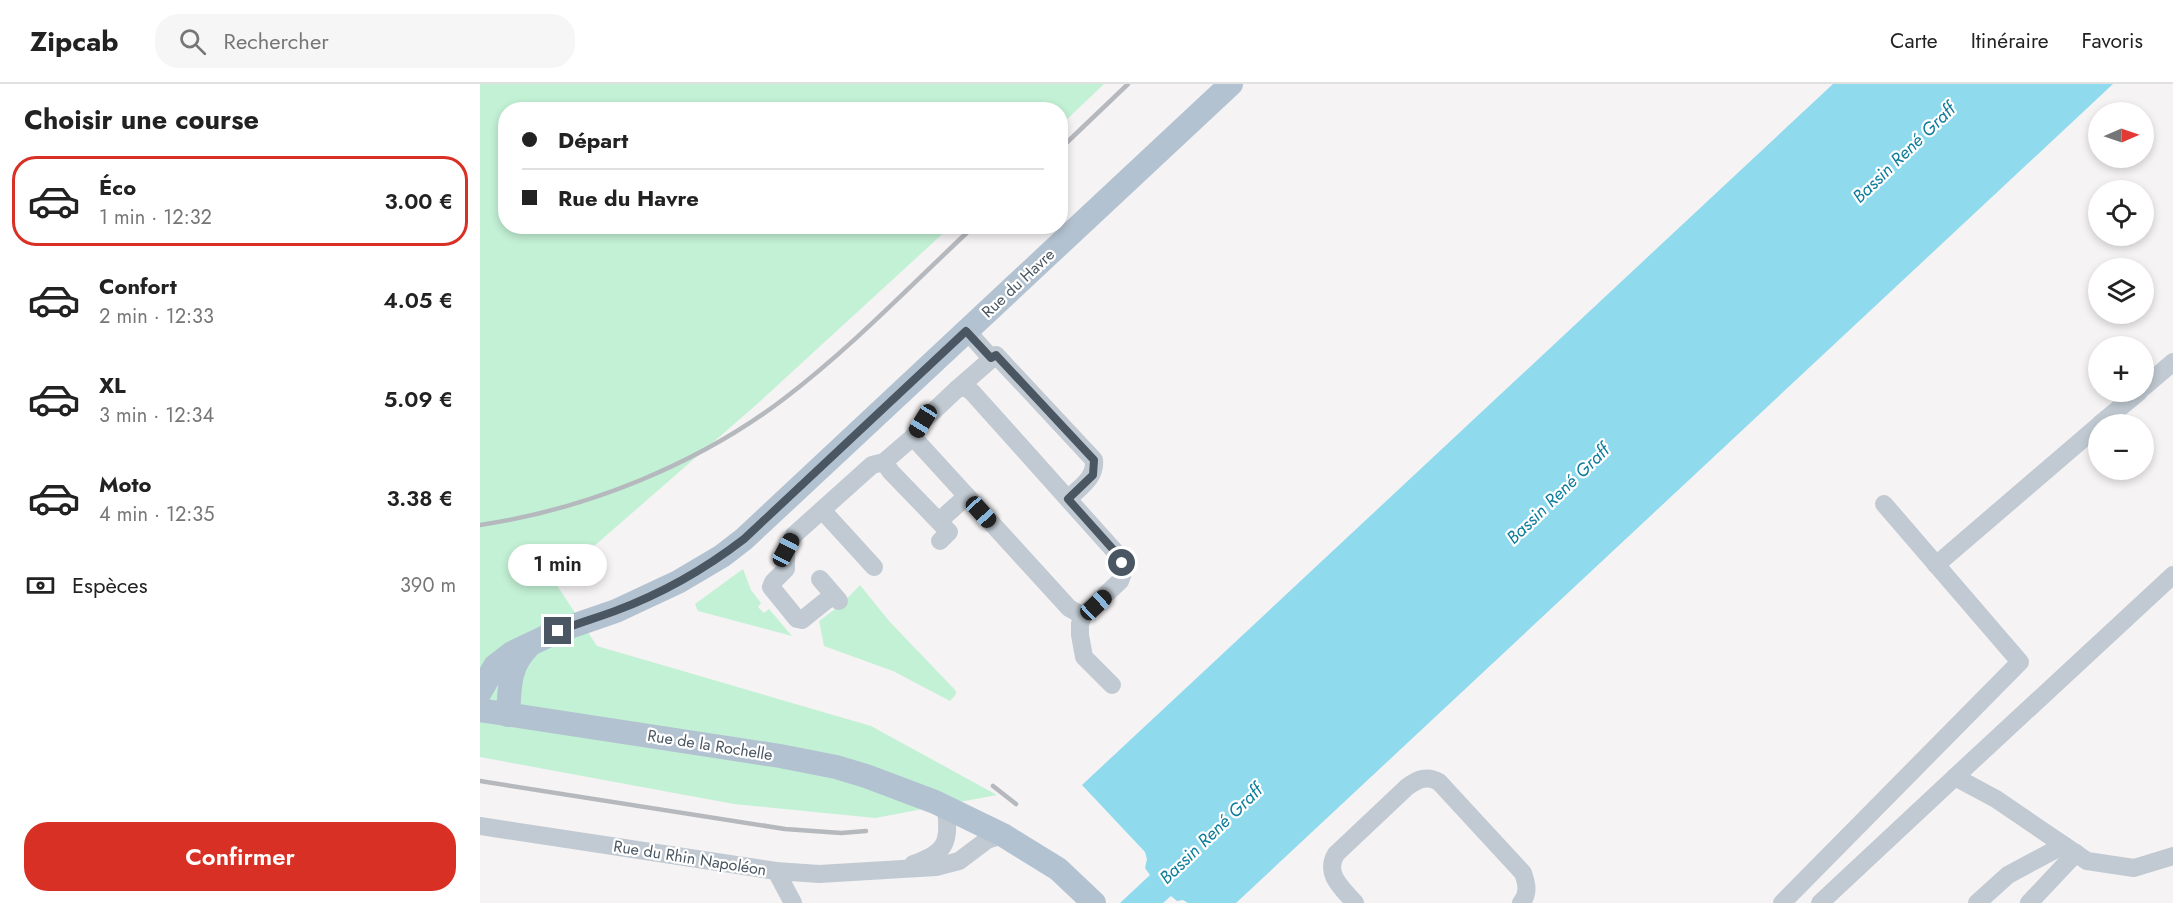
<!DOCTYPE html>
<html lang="fr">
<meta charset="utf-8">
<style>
:root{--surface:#fff;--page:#f6f6f6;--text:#222;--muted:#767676;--line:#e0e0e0;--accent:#d93025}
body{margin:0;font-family:Jost,sans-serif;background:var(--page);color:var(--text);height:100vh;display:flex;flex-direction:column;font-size:22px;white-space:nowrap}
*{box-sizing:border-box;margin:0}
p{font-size:20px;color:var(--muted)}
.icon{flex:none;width:33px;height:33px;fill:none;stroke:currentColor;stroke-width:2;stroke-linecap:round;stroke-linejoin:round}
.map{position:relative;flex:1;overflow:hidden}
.drawer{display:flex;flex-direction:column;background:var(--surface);width:480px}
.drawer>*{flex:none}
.guide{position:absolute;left:18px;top:18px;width:570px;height:132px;border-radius:24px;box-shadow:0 3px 9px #0003;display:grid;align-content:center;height:132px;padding:0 24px;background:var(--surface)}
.needle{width:39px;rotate:88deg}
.controls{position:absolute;left:1608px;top:18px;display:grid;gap:12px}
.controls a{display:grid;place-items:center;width:66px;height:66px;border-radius:50%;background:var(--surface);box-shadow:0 3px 9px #0003;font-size:30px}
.end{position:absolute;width:27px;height:27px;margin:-14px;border:8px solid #4a5661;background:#fff;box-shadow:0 0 0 3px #fff}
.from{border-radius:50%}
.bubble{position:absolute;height:42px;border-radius:21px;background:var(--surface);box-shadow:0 3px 9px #0003;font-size:20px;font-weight:600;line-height:42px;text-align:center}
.car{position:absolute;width:18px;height:36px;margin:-18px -9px;border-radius:8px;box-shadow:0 0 4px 2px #0007;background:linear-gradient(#222 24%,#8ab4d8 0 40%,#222 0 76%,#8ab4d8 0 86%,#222 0)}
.guide b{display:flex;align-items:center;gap:21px;height:57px;font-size:22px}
.guide b+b{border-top:2px solid var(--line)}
.guide i{width:15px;height:15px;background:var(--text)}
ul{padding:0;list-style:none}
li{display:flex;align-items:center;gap:18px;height:90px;margin:0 12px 9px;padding:0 12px;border:3px solid transparent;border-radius:24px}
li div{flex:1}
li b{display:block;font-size:22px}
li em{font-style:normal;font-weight:600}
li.active{border-color:var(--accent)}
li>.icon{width:54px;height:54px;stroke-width:1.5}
h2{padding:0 24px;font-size:27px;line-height:72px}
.pay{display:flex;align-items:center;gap:15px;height:66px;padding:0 24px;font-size:22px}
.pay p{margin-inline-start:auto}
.action{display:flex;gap:12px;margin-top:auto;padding:12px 24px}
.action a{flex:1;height:69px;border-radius:24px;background:var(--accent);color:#fff;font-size:24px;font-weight:600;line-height:69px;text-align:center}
header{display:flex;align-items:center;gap:36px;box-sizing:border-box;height:84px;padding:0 30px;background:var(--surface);border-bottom:2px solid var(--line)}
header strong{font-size:28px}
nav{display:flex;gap:33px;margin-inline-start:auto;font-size:21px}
.search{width:420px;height:54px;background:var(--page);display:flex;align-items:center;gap:15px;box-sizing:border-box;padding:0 21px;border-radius:24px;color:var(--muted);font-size:22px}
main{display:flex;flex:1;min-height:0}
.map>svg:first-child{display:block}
</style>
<header>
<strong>Zipcab</strong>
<div class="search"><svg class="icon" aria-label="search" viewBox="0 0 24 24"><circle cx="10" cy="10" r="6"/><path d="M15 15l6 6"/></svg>Rechercher</div>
<nav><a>Carte</a><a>Itinéraire</a><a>Favoris</a></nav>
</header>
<main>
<section class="drawer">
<h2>Choisir une course</h2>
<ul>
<li class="active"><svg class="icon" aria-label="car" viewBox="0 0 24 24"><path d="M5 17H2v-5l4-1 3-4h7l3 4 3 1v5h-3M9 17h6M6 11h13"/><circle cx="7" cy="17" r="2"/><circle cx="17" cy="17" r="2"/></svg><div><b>Éco</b><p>1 min · 12:32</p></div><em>3.00 €</em></li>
<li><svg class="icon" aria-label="car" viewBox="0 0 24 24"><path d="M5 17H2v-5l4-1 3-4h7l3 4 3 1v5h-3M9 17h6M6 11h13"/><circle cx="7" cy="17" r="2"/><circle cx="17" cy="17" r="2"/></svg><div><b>Confort</b><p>2 min · 12:33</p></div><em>4.05 €</em></li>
<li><svg class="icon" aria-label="car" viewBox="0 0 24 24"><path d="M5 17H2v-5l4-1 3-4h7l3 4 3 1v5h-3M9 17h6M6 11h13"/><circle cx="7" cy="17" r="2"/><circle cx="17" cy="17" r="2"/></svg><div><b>XL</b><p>3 min · 12:34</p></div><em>5.09 €</em></li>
<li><svg class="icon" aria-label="car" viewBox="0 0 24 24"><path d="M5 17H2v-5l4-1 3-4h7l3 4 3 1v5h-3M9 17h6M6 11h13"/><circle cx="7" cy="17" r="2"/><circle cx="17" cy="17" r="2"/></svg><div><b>Moto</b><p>4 min · 12:35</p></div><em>3.38 €</em></li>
</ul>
<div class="pay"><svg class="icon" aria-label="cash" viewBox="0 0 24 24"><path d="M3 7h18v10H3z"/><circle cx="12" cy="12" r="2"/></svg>Espèces<p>390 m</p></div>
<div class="action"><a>Confirmer</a></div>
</section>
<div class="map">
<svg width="1693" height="819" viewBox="0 0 1693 819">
<rect width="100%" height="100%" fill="#f5f3f3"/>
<!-- green -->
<g fill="#c3f1d5">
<polygon points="0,0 624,0 581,41 580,26 26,26 26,142 470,143 276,321 74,497 117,562 391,642 517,711 395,734 254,720 0,673"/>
<polygon points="263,485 271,506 281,519 278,523 284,529 289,525 312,552 218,527 215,520"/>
<polygon points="380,501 409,537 476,607 476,610 470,617 413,587 344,562 339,537 362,520"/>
</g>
<!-- water -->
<polygon fill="#90daee" points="1353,0 1633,0 756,819 708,819 703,816 697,817 691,812 683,819 640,819 670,791 665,784 667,775 665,768 602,701"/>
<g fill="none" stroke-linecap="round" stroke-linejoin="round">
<!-- minor -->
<g stroke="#c1cad2" stroke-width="18">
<polyline points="487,247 511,274"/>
<polyline points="1664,303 1693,278"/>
<path d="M 477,305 L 516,271 L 614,376 C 616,394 600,403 588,415"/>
<polyline points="1620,340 1659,308"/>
<polyline points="433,353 589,524 603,532"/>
<polyline points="404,378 411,388 469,448 460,457"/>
<polyline points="342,426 394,483"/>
<polyline points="459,437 487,412"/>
<polyline points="1456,481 1618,342"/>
<polyline points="340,495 359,517"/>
<polyline points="353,511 322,536 317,535 291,503 293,498 306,485 306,466 314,451 392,381 404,378 433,353 443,337 477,305 485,303 492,308 639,472 643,489 640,497 603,532 600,540 600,551 604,573 632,601"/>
<polyline points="1475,693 1693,491"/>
<polyline points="0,742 296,787 339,790 456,783 479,777 507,756 523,751"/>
<path d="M 433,780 C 469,768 469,757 466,722"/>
<polyline points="296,787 313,819"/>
<path d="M 875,819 C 862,804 844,790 856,770 L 927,703 C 938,695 947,691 959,698 L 1043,789 C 1047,800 1049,810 1041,819"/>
<polyline points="1302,819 1540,578 1404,420"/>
<polyline points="1340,819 1475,693 1516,715 1607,777 1654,784 1693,772"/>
<polyline points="1497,819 1528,791 1584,761"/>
<polyline points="1549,819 1596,769"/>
</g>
<!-- major -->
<g stroke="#b3c2d1" stroke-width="24">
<polyline points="0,608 15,582 32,569 78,547 136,527 198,498 242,472 264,455 751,0"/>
<polyline points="0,626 300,672 356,683 386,692 455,718 523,751 578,785 614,819"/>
<path d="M 28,631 C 30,604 28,583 48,563"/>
</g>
<!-- rail -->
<g stroke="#b5b8bd" stroke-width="4.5">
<polyline points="580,65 648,0"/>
<path d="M 0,441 C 107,425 219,380 305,314 C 372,263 432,200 494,142"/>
<polyline points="0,697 305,745 361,749 386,747"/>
<polyline points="513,702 536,720"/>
</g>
</g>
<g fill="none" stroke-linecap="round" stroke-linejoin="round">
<!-- route -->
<path stroke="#4a5661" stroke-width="8" d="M 78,547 C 96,540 116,534 135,527 C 181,510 225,485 264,455 L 486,247 L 511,274 L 516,271 L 614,376 L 613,391 L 588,415 L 639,472 L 642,479"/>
</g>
<g text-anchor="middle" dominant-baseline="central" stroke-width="4.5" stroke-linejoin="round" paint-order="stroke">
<!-- street labels -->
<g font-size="16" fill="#4a5661" stroke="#fff">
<text transform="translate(538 199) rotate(-43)">Rue du Havre</text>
<text transform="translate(230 661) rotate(9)">Rue de la Rochelle</text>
<text transform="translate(210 774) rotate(9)">Rue du Rhin Napoléon</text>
</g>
<!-- water labels -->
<g font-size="18" font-style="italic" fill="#0c7c9b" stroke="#fff">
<text transform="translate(1424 69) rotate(-44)">Bassin René Graff</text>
<text transform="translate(1078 410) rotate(-44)">Bassin René Graff</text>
<text transform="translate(731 750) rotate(-44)">Bassin René Graff</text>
</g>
</g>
</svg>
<div class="controls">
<a><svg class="needle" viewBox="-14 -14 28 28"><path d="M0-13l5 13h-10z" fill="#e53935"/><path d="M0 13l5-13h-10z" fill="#767676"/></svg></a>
<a><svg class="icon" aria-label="locate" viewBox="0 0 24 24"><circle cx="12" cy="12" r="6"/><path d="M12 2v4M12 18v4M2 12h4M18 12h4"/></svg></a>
<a><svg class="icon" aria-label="layers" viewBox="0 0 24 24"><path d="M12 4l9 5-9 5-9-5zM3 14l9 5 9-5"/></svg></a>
<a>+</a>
<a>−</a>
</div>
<i class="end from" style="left:642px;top:479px"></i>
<i class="end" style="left:78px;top:547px"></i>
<div class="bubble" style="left:28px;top:460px;width:99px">1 min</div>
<i class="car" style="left:443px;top:337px;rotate:212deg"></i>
<i class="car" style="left:501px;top:428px;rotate:138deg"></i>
<i class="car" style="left:306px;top:466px;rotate:28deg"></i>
<i class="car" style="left:616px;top:521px;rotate:47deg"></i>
<div class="guide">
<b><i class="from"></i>Départ</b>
<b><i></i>Rue du Havre</b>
</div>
</div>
</main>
